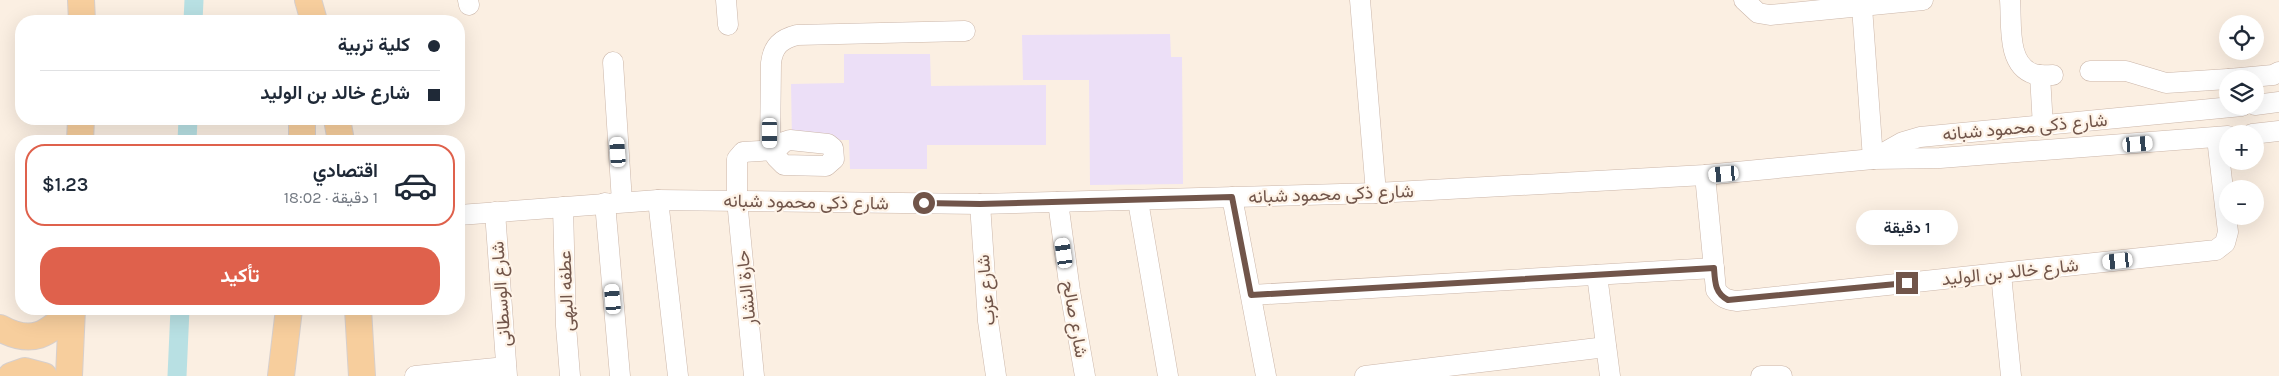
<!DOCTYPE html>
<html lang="ar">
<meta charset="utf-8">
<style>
:root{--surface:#fff;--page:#f2f2f3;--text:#1f2937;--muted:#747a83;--line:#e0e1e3;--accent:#df614c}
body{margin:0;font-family:Karla,Vazirmatn,sans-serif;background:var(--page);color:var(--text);direction:rtl;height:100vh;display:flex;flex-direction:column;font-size:19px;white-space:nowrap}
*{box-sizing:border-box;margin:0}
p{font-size:16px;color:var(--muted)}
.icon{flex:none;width:28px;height:28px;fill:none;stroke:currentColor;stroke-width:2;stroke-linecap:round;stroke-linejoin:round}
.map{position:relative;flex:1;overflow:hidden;direction:ltr}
.panel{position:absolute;left:15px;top:135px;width:450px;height:180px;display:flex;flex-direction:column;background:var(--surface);border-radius:20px;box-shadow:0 5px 20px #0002;direction:rtl}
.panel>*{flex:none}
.banner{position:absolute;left:15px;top:15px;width:450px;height:110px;border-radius:20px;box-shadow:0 5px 20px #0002;direction:rtl;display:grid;align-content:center;height:110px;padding:0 25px;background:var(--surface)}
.fabs{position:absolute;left:2219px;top:15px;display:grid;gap:10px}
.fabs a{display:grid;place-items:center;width:45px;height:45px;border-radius:50%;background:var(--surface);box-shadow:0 5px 20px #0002;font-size:25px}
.end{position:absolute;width:22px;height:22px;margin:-11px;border:6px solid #71554a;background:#fff;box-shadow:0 0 0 2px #fff}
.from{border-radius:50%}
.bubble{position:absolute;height:35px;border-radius:18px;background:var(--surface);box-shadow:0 5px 20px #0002;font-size:16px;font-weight:600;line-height:35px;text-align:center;direction:rtl}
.car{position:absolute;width:15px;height:30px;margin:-15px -8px;border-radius:6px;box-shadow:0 0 4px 1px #0007;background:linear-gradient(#fff 24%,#345 0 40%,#fff 0 76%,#345 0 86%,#fff 0)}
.banner b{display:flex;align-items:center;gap:18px;height:48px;font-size:19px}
.banner b+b{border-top:1px solid var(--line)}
.banner i{width:12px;height:12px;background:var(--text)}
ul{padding:9px 0 0;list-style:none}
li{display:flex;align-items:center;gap:15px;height:82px;margin:0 10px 8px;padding:0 15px;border:2px solid transparent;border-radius:20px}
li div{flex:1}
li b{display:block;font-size:19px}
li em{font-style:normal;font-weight:600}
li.active{border-color:var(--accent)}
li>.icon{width:45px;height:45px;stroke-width:1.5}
.action{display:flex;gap:10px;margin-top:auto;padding:10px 25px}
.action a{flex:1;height:58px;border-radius:20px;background:var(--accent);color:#fff;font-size:20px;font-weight:600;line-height:58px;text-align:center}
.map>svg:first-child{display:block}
</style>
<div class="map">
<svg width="2279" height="376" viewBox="0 0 2279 376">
<rect width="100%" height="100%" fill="#fbefe2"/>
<!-- education -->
<g fill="#ecdff7">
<polygon points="1170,34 1171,57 1182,57 1183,184 1090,185 1089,80 1023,80 1022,35"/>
<polygon points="844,54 930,54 931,86 1046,85 1046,145 927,145 927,169 850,169 849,140 792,140 791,84 844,83"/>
</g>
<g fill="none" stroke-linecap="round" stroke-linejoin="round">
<!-- canal -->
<g stroke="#b8e0e3" stroke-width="19">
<polyline points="193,21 194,0"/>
<polyline points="187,141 188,119"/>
<polyline points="177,376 180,309"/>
</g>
<!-- minor casing -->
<g stroke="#cbb6a9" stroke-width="21">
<g id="minor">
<polyline points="468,0 469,5"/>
<polyline points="726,0 728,25"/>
<polyline points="1360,0 1376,193"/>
<polyline points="1744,0 1758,13 1770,15 1923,0"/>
<path d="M 2010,0 C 2012,23 2006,65 2034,74 C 2040,76 2047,75 2053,75"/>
<polyline points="1862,7 1873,159"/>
<polyline points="613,62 622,202"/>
<polyline points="2090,71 2126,71 2166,83 2228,79"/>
<polyline points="2040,75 2043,127"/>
<polyline points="2229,79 2273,75 2279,72"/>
<polyline points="2255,105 2279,102"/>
<polyline points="2252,134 2279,131"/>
<polygon points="790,140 828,144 833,148 834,159 826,166 784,165 776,157 776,150 784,142"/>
<path d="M 770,151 L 771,63 C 773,46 781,39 797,35 L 965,31"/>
<polyline points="1873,159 1903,142 1920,137 2242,106"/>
<path d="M 1705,175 L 1716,290 C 1722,298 1727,300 1737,301 L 2216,250 L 2225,243 L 2228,232 L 2217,138"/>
<polyline points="1232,197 1266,376"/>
<polyline points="658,200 678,376"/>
<polyline points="1138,201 1168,376"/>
<polyline points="1058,202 1070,291 1085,376"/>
<polyline points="605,203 620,376"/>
<polyline points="980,204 988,321 996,376"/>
<polyline points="563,207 566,326 570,376"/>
<polyline points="495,212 507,376"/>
<polyline points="459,215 658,200 980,204 1376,193 1705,175 1873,159 1940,158 2228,136"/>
<polyline points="2001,274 2011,376"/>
<polyline points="1597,275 1610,376"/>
<polyline points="1251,295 1714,268"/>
<polyline points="415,376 506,367"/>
<polyline points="754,376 737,200 737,159 743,152 776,150"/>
<polyline points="1365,376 1606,347"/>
<polyline points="1761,376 1782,376"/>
</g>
</g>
<!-- major casing -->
<g stroke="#d7cfcc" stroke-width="28">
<g id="major">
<polyline points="81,0 82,21"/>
<polyline points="308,0 314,21"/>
<polyline points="337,119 341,141"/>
<polyline points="80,141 81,119"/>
<polyline points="302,141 302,119"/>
<polyline points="358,309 362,376"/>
<path d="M 0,328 C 33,346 47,334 72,311"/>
<polyline points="11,376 25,371 44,376"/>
<polyline points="69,376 72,309"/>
<polyline points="281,376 289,309"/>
</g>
</g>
<!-- minor -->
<use href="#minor" stroke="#fff" stroke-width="20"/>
<!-- major -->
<use href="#major" stroke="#f7ce9d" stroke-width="26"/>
</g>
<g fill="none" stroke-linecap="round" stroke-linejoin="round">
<!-- route -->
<path stroke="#71554a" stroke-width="6" d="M 924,203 L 980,204 L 1232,197 L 1251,295 L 1714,268 C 1715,283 1715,293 1728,300 L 1907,283"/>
</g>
<g text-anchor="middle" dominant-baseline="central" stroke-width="4.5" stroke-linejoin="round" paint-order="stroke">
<!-- street labels -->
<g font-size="18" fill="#71554a" stroke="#fef3e7">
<text transform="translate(2025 127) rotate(-5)">شارع ذكى محمود شبانه</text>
<text transform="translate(1331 194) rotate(-2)">شارع ذكى محمود شبانه</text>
<text transform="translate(806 202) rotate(1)">شارع ذكى محمود شبانه</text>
<text transform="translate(2010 272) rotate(-6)">شارع خالد بن الوليد</text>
<text transform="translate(746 288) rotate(-96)">حارة النشار</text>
<text transform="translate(986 290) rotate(-95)">شارع عزب</text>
<text transform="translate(566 291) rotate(-92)">عطفه البهى</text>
<text transform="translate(501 294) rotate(-94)">شارع الوسطانى</text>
<text transform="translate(1075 319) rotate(80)">شارع صالح</text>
</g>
</g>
</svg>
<div class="fabs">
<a><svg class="icon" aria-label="locate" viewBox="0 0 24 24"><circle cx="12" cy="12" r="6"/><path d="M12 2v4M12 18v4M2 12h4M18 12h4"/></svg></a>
<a><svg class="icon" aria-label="layers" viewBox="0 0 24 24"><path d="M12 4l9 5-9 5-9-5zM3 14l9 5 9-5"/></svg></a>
<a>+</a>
<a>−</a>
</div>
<i class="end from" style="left:924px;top:203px"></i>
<i class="end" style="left:1907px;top:283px"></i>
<div class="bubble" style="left:1856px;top:210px;width:102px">1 دقيقة</div>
<i class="car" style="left:770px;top:133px;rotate:180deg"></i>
<i class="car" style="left:2138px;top:144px;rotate:86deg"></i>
<i class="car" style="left:618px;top:152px;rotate:356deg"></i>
<i class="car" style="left:1724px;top:174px;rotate:265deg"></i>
<i class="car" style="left:1064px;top:253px;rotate:352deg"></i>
<i class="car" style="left:2118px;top:261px;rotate:264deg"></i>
<i class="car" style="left:613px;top:299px;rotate:355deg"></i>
<div class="banner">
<b><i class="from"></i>كلية تربية</b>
<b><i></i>شارع خالد بن الوليد</b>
</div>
<section class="panel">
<ul>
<li class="active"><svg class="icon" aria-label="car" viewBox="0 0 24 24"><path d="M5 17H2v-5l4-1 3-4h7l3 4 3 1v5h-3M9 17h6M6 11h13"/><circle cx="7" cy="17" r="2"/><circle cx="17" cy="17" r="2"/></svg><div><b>اقتصادي</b><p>1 دقيقة · 18:02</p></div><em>$1.23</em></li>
</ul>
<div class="action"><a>تأكيد</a></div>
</section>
</div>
